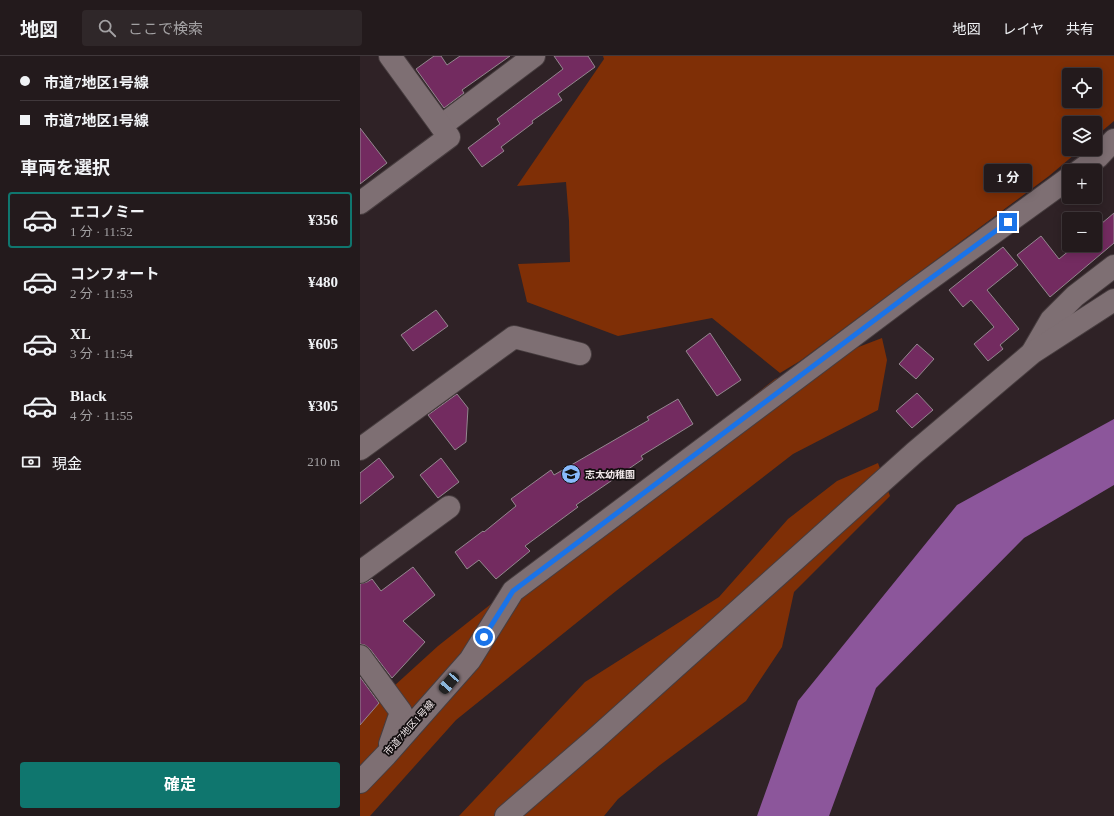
<!DOCTYPE html>
<html lang="ja">
<meta charset="utf-8">
<style>
:root{--surface:#231a1c;--page:#2f2729;--text:#f1f3f6;--muted:#a3a1a3;--line:#40383b;--accent:#0f766e}
body{margin:0;font-family:"Times New Roman","Noto Sans JP",serif;background:var(--page);color:var(--text);height:100vh;display:flex;flex-direction:column;font-size:15px;white-space:nowrap}
*{box-sizing:border-box;margin:0}
p{font-size:13px;color:var(--muted)}
.icon{flex:none;width:22px;height:22px;fill:none;stroke:currentColor;stroke-width:2;stroke-linecap:round;stroke-linejoin:round}
.map{position:relative;flex:1;overflow:hidden}
.drawer{display:flex;flex-direction:column;background:var(--surface);width:360px}
.drawer>*{flex:none}
.top-card{display:grid;align-content:center;height:88px;padding:0 20px;background:var(--surface)}
.controls{position:absolute;left:702px;top:12px;display:grid;gap:8px}
.controls a{display:grid;place-items:center;width:40px;height:40px;border-radius:4px;background:var(--surface);box-shadow:0 2px 10px #0003,0 0 0 1px var(--line);font-size:20px}
.end{position:absolute;width:18px;height:18px;margin:-9px;border:5px solid #1a73e8;background:#fff;box-shadow:0 0 0 2px #fff}
.from{border-radius:50%}
.bubble{position:absolute;height:28px;border-radius:4px;background:var(--surface);box-shadow:0 2px 10px #0003,0 0 0 1px var(--line);font-size:13px;font-weight:700;line-height:28px;text-align:center}
.car{position:absolute;width:12px;height:24px;margin:-12px -6px;border-radius:5px;box-shadow:0 0 3px 1px #0007;background:linear-gradient(#222 24%,#8ab4d8 0 40%,#222 0 76%,#8ab4d8 0 86%,#222 0)}
.top-card b{display:flex;align-items:center;gap:14px;height:38px;font-size:15px}
.top-card b+b{border-top:1px solid var(--line)}
.top-card i{width:10px;height:10px;background:var(--text)}
ul{padding:0;list-style:none}
li{display:flex;align-items:center;gap:12px;height:56px;margin:0 8px 6px;padding:0 12px;border:2px solid transparent;border-radius:4px}
li div{flex:1}
li b{display:block;font-size:15px}
li em{font-style:normal;font-weight:700}
li.on{border-color:var(--accent)}
li>.icon{width:36px;height:36px;stroke-width:1.5}
h2{padding:0 20px;font-size:18px;line-height:48px}
.pay{display:flex;align-items:center;gap:10px;height:44px;padding:0 20px;font-size:15px}
.pay p{margin-inline-start:auto}
.cta{display:flex;gap:8px;margin-top:auto;padding:8px 20px}
.cta a{flex:1;height:46px;border-radius:4px;background:var(--accent);color:#fff;font-size:16px;font-weight:700;line-height:46px;text-align:center}
header{display:flex;align-items:center;gap:24px;box-sizing:border-box;height:56px;padding:0 20px;background:var(--surface);border-bottom:1px solid var(--line)}
header strong{font-size:19px}
nav{display:flex;gap:22px;margin-inline-start:auto;font-size:14px}
.search{width:280px;height:36px;background:var(--page);display:flex;align-items:center;gap:10px;box-sizing:border-box;padding:0 14px;border-radius:4px;color:var(--muted);font-size:15px}
main{display:flex;flex:1;min-height:0}
.map>svg:first-child{display:block}
</style>
<header>
<strong>地図</strong>
<div class="search"><svg class="icon" aria-label="search" viewBox="0 0 24 24"><circle cx="10" cy="10" r="6"/><path d="M15 15l6 6"/></svg>ここで検索</div>
<nav><a>地図</a><a>レイヤ</a><a>共有</a></nav>
</header>
<main>
<section class="drawer">
<div class="top-card">
<b><i class="from"></i>市道7地区1号線</b>
<b><i></i>市道7地区1号線</b>
</div>
<h2>車両を選択</h2>
<ul>
<li class="on"><svg class="icon" aria-label="car" viewBox="0 0 24 24"><path d="M5 17H2v-5l4-1 3-4h7l3 4 3 1v5h-3M9 17h6M6 11h13"/><circle cx="7" cy="17" r="2"/><circle cx="17" cy="17" r="2"/></svg><div><b>エコノミー</b><p>1 分 · 11:52</p></div><em>¥356</em></li>
<li><svg class="icon" aria-label="car" viewBox="0 0 24 24"><path d="M5 17H2v-5l4-1 3-4h7l3 4 3 1v5h-3M9 17h6M6 11h13"/><circle cx="7" cy="17" r="2"/><circle cx="17" cy="17" r="2"/></svg><div><b>コンフォート</b><p>2 分 · 11:53</p></div><em>¥480</em></li>
<li><svg class="icon" aria-label="car" viewBox="0 0 24 24"><path d="M5 17H2v-5l4-1 3-4h7l3 4 3 1v5h-3M9 17h6M6 11h13"/><circle cx="7" cy="17" r="2"/><circle cx="17" cy="17" r="2"/></svg><div><b>XL</b><p>3 分 · 11:54</p></div><em>¥605</em></li>
<li><svg class="icon" aria-label="car" viewBox="0 0 24 24"><path d="M5 17H2v-5l4-1 3-4h7l3 4 3 1v5h-3M9 17h6M6 11h13"/><circle cx="7" cy="17" r="2"/><circle cx="17" cy="17" r="2"/></svg><div><b>Black</b><p>4 分 · 11:55</p></div><em>¥305</em></li>
</ul>
<div class="pay"><svg class="icon" aria-label="cash" viewBox="0 0 24 24"><path d="M3 7h18v10H3z"/><circle cx="12" cy="12" r="2"/></svg>現金<p>210 m</p></div>
<div class="cta"><a>確定</a></div>
</section>
<div class="map">
<svg width="754" height="760" viewBox="0 0 754 760">
<rect width="100%" height="100%" fill="#2f2226"/>
<!-- forest -->
<g fill="#7f2f06" fill-rule="evenodd">
<path d="M 243,0 L 754,0 L 754,65 L 735,81 L 735,67 L 709,67 L 709,93 L 721,93 L 689,120 L 440,305 L 420,317 L 352,262 L 258,280 L 167,246 L 158,208 L 210,206 L 209,165 L 206,126 L 157,130 L 244,3 ZM 709,19 L 735,19 L 735,45 L 709,45 Z"/>
<polygon points="522,282 527,304 518,354 433,398 256,535 96,664 10,760 0,760 0,661 78,590 415,323"/>
<polygon points="518,407 530,440 434,536 422,591 386,645 300,709 258,743 244,760 99,760 225,626 359,541 428,463 477,425"/>
</g>
<!-- water -->
<polygon fill="#8c569b" points="754,363 754,429 664,482 516,632 469,760 397,760 438,645 597,449"/>
<!-- building -->
<g fill="#732b60" stroke="#94878f">
<polygon points="74,0 81,0 87,9 100,0 150,0 102,34 104,37 84,52 56,13"/>
<polygon points="194,0 228,0 235,11 198,38 202,44 172,65 173,67 141,91 144,95 122,111 108,92 140,68 137,63 203,13"/>
<polygon points="0,72 27,107 0,128"/>
<polygon points="754,157 754,187 690,241 657,199 681,180 699,203 716,189 735,189 735,173"/>
<polygon points="643,191 658,209 627,234 659,273 640,289 643,293 628,305 614,288 634,271 611,244 603,251 589,234"/>
<polygon points="76,254 88,270 53,295 41,279"/>
<polygon points="350,277 381,324 357,340 326,295"/>
<polygon points="557,288 574,303 556,323 539,308"/>
<polygon points="557,337 573,354 552,372 536,355"/>
<polygon points="97,338 108,352 106,386 95,394 68,359"/>
<polygon points="318,343 333,368 281,400 283,403 216,449 218,451 165,490 170,495 136,523 119,504 107,513 95,496 123,475 124,476 156,450 151,443 191,414 194,419 289,364 287,361"/>
<polygon points="19,402 34,421 0,448 0,417"/>
<polygon points="81,402 99,426 78,442 60,419"/>
<polygon points="53,511 75,539 43,565 65,586 32,622 10,593 5,589 0,588 0,528 7,526 12,523 21,535"/>
<polygon points="0,621 19,647 0,669"/>
</g>
<g fill="none" stroke-linecap="round" stroke-linejoin="round">
<!-- street casing -->
<g stroke="#473d3f" stroke-width="24">
<g id="street">
<polyline points="81,70 174,0"/>
<polyline points="719,115 738,101 754,84"/>
<polyline points="0,147 89,81 30,0"/>
<polyline points="673,295 691,264 715,240 754,210"/>
<polyline points="0,393 154,281 220,298"/>
<polyline points="0,516 89,451"/>
<polyline points="0,600 41,656 30,688"/>
<polyline points="0,726 26,699 110,604 153,535 552,236 709,122"/>
<polyline points="146,760 234,684 554,397 672,297 754,244"/>
</g>
</g>
<!-- street -->
<use href="#street" stroke="#7e6f73" stroke-width="22"/>
</g>
<g fill="none" stroke-linecap="round" stroke-linejoin="round">
<!-- route -->
<polyline stroke="#1a73e8" stroke-width="5" points="124,581 153,535 552,236 648,166"/>
</g>
<!-- icons -->
<defs>
<g id="school-disc" transform="scale(1)"><circle r="9.5" fill="#88bafc" stroke="#130e0f"/><path d="M0-5L7-2L0 1L-7-2ZM-4 1L0 2.5L4 1V4Q0 6-4 4Z" fill="#111"/></g>
</defs>
<g fill-rule="evenodd">
<use href="#school-disc" x="211" y="418"/>
</g>
<g text-anchor="middle" dominant-baseline="central" stroke-width="3.5" stroke-linejoin="round" paint-order="stroke">
<!-- poi labels -->
<g font-size="10" font-weight="bold" fill="#f2e9eb" stroke="#130e0f" text-anchor="start">
<text x="225" y="418">志太幼稚園</text>
</g>
<!-- street labels -->
<g font-size="10" fill="#f2e9eb" stroke="#130e0f">
<text transform="translate(49 672) rotate(-48)">市道7地区1号線</text>
</g>
</g>
</svg>
<div class="controls">
<a><svg class="icon" aria-label="locate" viewBox="0 0 24 24"><circle cx="12" cy="12" r="6"/><path d="M12 2v4M12 18v4M2 12h4M18 12h4"/></svg></a>
<a><svg class="icon" aria-label="layers" viewBox="0 0 24 24"><path d="M12 4l9 5-9 5-9-5zM3 14l9 5 9-5"/></svg></a>
<a>+</a>
<a>−</a>
</div>
<i class="end from" style="left:124px;top:581px"></i>
<i class="end" style="left:648px;top:166px"></i>
<div class="bubble" style="left:624px;top:108px;width:48px">1 分</div>
<i class="car" style="left:89px;top:627px;rotate:221deg"></i>
</div>
</main>
